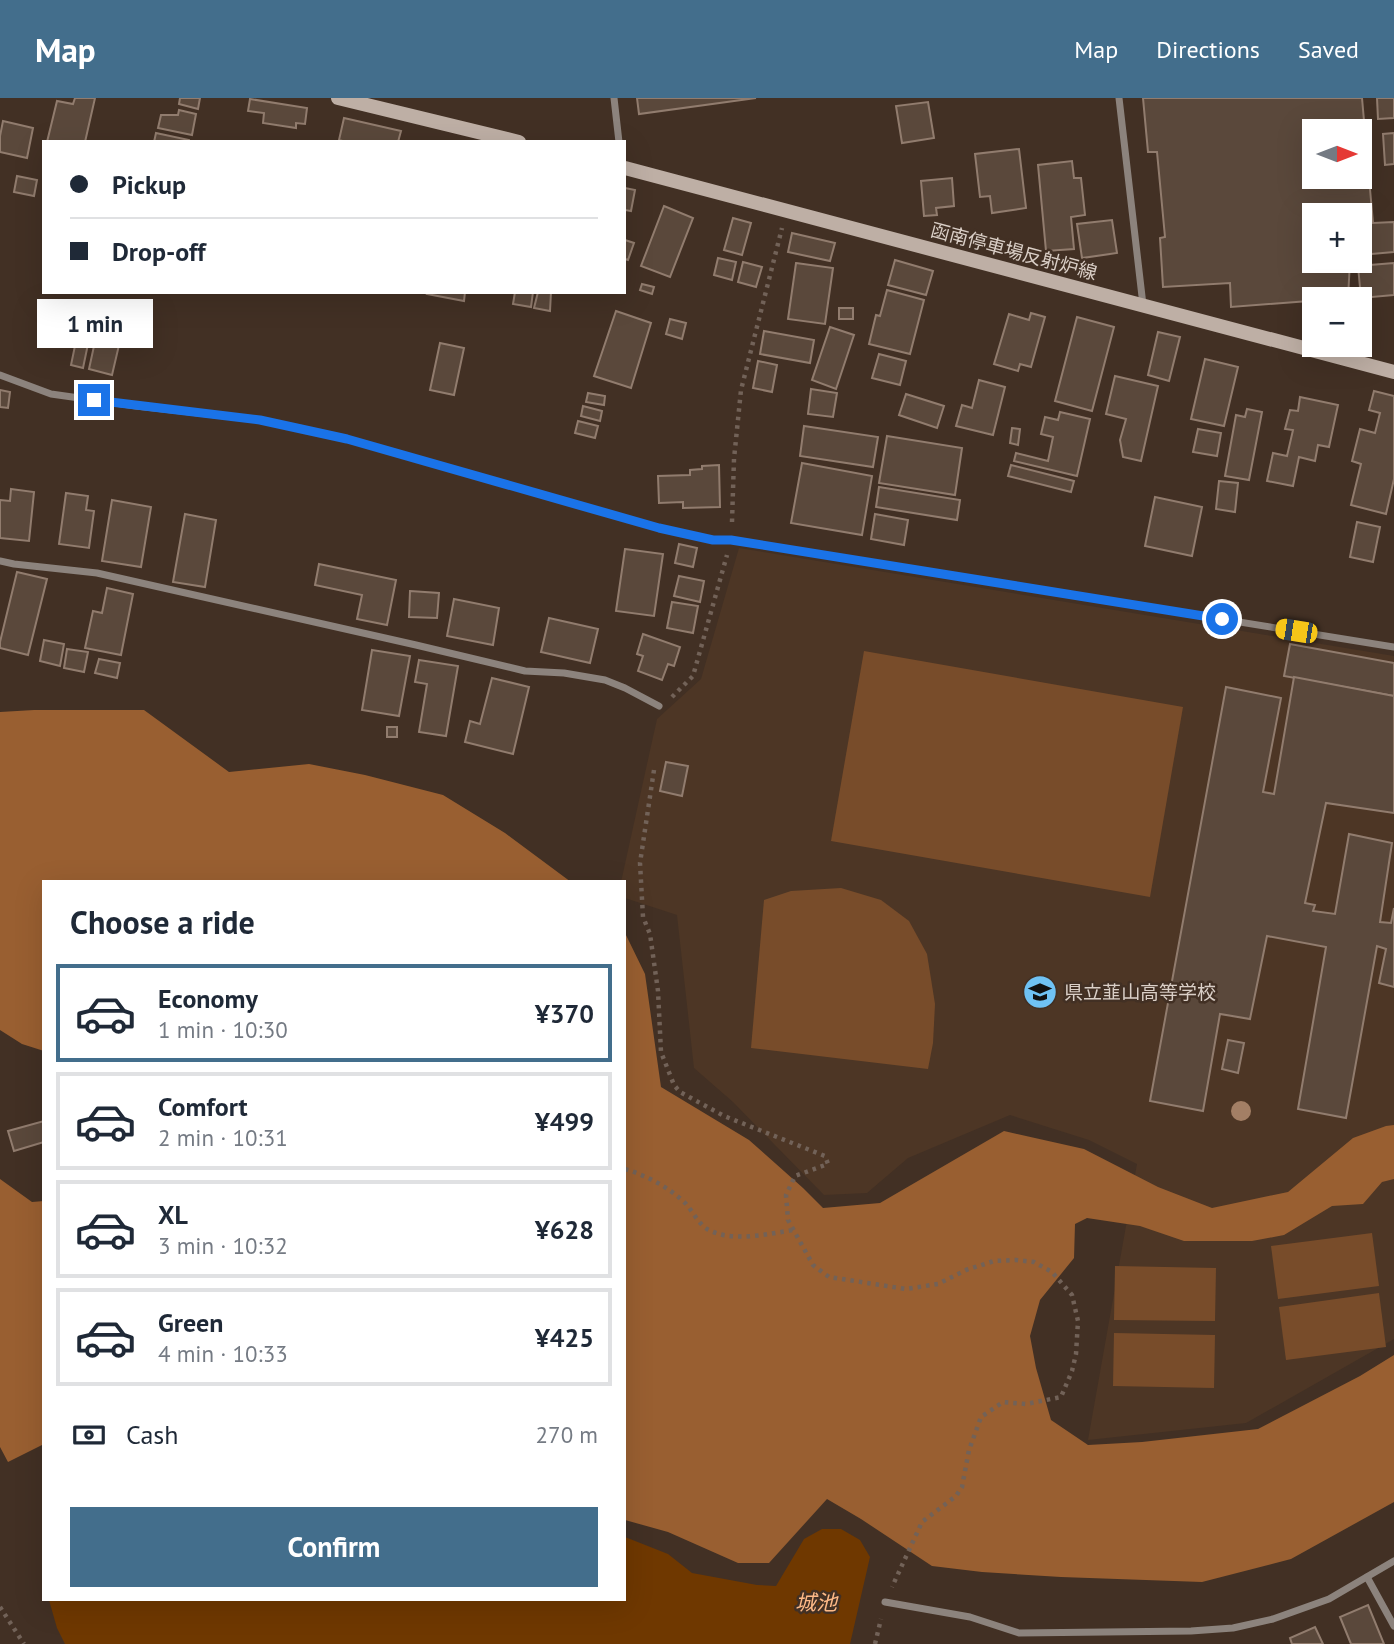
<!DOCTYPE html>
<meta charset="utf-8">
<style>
:root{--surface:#fff;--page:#f2f2f3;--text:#1f2937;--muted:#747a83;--line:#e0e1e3;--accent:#436e8c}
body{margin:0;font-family:"PT Sans","Noto Sans JP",sans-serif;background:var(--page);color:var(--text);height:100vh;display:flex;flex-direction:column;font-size:26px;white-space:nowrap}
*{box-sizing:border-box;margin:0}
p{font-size:23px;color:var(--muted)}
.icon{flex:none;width:38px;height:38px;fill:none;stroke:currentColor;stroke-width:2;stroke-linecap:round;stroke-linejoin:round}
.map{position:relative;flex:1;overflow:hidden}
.panel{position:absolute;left:42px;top:782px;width:584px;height:721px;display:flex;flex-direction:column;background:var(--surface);border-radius:0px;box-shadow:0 7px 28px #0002}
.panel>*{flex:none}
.banner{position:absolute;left:42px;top:42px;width:584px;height:154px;border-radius:0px;box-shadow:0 7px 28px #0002;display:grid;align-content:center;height:154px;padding:0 28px;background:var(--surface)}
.needle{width:46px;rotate:90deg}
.fabs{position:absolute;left:1302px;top:21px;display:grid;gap:14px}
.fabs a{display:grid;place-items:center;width:70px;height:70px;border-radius:0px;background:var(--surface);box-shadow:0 7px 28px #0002;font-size:35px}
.end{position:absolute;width:32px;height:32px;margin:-16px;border:9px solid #1a73e8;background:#fff;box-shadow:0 0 0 4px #fff}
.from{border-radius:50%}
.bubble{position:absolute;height:49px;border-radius:0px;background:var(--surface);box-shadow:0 7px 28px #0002;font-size:23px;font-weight:700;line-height:49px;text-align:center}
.car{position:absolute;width:21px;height:42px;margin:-21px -10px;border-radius:9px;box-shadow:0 0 5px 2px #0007;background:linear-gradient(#f5c518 24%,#345 0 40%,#f5c518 0 76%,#345 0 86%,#f5c518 0)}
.banner b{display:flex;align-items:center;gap:24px;height:66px;font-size:26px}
.banner b+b{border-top:2px solid var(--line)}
.banner i{width:18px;height:18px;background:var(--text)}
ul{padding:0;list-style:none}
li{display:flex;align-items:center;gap:21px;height:98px;margin:0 14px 10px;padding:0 14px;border:4px solid var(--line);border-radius:0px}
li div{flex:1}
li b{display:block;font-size:26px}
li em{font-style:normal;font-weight:700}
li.on{border-color:var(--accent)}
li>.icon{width:63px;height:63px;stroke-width:1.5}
h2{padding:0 28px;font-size:32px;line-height:84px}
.pay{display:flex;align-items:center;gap:18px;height:77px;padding:0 28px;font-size:26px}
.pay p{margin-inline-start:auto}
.action{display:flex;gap:14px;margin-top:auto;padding:14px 28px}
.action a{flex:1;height:80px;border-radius:0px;background:var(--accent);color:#fff;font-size:28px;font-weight:700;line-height:80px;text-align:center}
header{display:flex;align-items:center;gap:42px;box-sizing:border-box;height:98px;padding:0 35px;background:var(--accent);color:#fff}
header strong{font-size:33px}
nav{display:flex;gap:38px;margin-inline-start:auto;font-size:24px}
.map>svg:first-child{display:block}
</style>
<header>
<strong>Map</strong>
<nav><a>Map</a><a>Directions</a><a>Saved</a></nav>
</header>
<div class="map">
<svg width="1394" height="1546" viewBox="0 0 1394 1546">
<rect width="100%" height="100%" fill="#423024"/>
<!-- built -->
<polygon fill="#4d3625" points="739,450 1394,558 1394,1241 1246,1325 1088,1342 1137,1066 1089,1042 1010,1017 908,1060 867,1095 824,1097 733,1004 694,970 677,817 625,800 625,784 621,784 657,621 701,581"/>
<!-- green -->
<g fill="#784c2a">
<polygon points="864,553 1183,609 1150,799 831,743"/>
<polygon points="841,790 881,802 909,823 927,856 935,906 933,945 928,971 751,950 764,802 791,793"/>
<polygon points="1372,1135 1379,1188 1278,1201 1271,1148"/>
<polygon points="1115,1168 1216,1170 1215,1223 1114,1222"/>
<polygon points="1379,1195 1386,1249 1286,1262 1279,1209"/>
<polygon points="1114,1235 1215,1237 1214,1290 1113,1288"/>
</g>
<!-- forest -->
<g fill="#995f31">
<polygon points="34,612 144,612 229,674 309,666 365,677 443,697 505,735 571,784 44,784 44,953 22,946 0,932 0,614"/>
<polygon points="625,835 645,876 661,989 749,1042 803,1090 823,1110 880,1105 1004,1033 1084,1051 1158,1089 1212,1110 1288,1094 1353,1040 1386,1028 1394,1027 1394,1081 1382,1084 1363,1106 1332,1108 1284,1137 1252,1143 1184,1143 1140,1128 1087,1120 1075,1126 1074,1160 1040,1202 1030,1238 1036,1270 1051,1322 1088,1347 1142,1344 1258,1331 1360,1278 1394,1257 1394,1404 1291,1461 1202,1484 1061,1479 982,1474 932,1468 861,1421 827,1401 769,1465 738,1465 668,1434 625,1422"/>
<polygon points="0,1081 32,1104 44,1103 44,1346 8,1364 0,1349"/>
</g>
<!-- water -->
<polygon fill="#6f3800" points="822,1431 841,1431 860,1442 870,1459 850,1546 65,1546 57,1530 49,1502 625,1502 625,1439 668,1456 692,1475 757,1487 776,1488 804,1441"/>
<!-- building -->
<g fill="#5a483b" stroke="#917c6e" stroke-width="2" fill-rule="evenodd">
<polygon points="75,0 95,0 85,44 47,44 57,3 73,6"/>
<polygon points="180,0 200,0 198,11 179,6"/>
<polygon points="637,0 756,0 639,16"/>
<path d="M 1143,0 L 1362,0 L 1373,125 L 1394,124 L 1394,154 L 1360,157 L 1360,117 L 1314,117 L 1314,163 L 1350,163 L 1348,200 L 1231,209 L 1230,185 L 1163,189 L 1160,140 L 1165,139 L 1157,54 L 1148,54 ZM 1314,33 L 1360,33 L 1360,79 L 1314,79 Z"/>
<polygon points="1377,0 1394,0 1394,20 1378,21"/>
<polygon points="250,1 307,10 305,26 296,25 296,30 263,25 264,15 248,13"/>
<polygon points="928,4 934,40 902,45 896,8"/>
<polygon points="179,12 196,16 192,37 158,30 161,17 178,17"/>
<polygon points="344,20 401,33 398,44 346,44 339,42"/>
<polygon points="3,23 33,30 27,60 0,54 0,38"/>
<polygon points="156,35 189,42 189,44 154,44"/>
<polygon points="1394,35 1394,66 1385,67 1383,36"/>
<polygon points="1019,51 1026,110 992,115 990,98 980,99 975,56"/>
<polygon points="1072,63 1074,80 1081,80 1085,117 1071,119 1074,151 1046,153 1038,67"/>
<polygon points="17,78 37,82 34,98 14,94"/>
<polygon points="952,80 954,108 936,110 937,117 924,118 921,83"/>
<polygon points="625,90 635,92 631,113 625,112"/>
<polygon points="664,108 693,120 670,179 641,168"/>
<polygon points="733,120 751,125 742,157 724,152"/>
<polygon points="1112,122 1117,155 1082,160 1077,126"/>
<polygon points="792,135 835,145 830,163 788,154"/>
<polygon points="625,142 634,145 628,162 625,161"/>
<polygon points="718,160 736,164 732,182 714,177"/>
<polygon points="895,162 933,173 926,197 888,187"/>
<polygon points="743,164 762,169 756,189 738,184"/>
<polygon points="796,165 833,170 825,226 788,221"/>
<polygon points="1394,165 1394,197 1361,200 1358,168"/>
<polygon points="642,186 654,189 652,196 640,192"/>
<polygon points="887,192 924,202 910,256 869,246 876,217 880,218"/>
<polygon points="428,194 465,194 464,203 427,196"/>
<polygon points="515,194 533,194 531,209 513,206"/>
<polygon points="538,194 551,194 550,213 534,210"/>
<rect x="839" y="210" width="14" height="11"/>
<polygon points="616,213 651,225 631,290 594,278"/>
<polygon points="1031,215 1045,219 1031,269 1020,266 1018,273 994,266 1009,216 1029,222"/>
<polygon points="1077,219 1114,229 1092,313 1055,303"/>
<polygon points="670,221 686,225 682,241 666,236"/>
<polygon points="99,225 123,230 112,277 89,271"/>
<polygon points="830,229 854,237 836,291 812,282"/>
<polygon points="764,233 814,242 810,265 760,256"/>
<polygon points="1158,234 1180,239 1169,283 1148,277"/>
<polygon points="76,243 88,246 83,270 71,267"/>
<polygon points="440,245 464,250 454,297 430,292"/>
<polygon points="879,256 906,263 900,287 872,280"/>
<polygon points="1205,261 1238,269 1224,328 1191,321"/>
<polygon points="758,263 777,267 772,294 753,290"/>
<polygon points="1115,278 1158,288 1141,363 1123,359 1120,342 1126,321 1106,316"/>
<polygon points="979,282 1005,289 993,337 956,328 962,307 972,310"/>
<polygon points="811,291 837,295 833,319 808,316"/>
<polygon points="0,292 10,294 8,310 0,309"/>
<polygon points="1374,293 1394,298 1394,381 1386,416 1351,407 1361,366 1352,363 1360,331 1375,335 1380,315 1369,312"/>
<polygon points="588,295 605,298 604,307 586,304"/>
<polygon points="906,296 944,308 937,330 899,317"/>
<polygon points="1300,299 1338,307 1329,349 1318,347 1315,363 1299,359 1293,388 1267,383 1273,355 1287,358 1293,332 1285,331 1290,312 1298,313"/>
<polygon points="583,308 602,313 600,323 581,318"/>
<polygon points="1247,311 1262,314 1249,382 1225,378 1236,317 1245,319"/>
<polygon points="1060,314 1090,321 1077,378 1014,363 1016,355 1048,363 1053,339 1041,336 1045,319 1058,322"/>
<polygon points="578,323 598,328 595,340 575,335"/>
<polygon points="804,328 878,339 873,369 800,358"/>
<polygon points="1012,330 1020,331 1018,347 1010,345"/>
<polygon points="1198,331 1221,335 1217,358 1193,354"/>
<polygon points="887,338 962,350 955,397 879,385"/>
<polygon points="802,365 872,378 862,437 791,425"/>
<polygon points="719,367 720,409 683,410 683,404 659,405 658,378 690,377 690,372 702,371 702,368"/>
<polygon points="1011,367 1074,383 1071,394 1008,378"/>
<polygon points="1219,383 1238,385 1235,414 1216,411"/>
<polygon points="879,389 960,402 957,422 876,409"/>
<polygon points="11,391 34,394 29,443 0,440 0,402 10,403"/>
<polygon points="66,395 88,398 86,412 94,413 89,450 59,446"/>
<polygon points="1155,399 1202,409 1192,458 1145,448"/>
<polygon points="112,402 151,409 141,469 102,463"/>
<polygon points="185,416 216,422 205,489 173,484"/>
<polygon points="875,416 908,422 904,447 871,441"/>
<polygon points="1357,424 1380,429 1373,464 1350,459"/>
<polygon points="679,446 697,450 693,469 675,465"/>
<polygon points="625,451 663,456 654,518 616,513"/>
<polygon points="319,466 396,482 387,527 357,521 362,497 315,487"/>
<polygon points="17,474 47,481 28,557 0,550 0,544"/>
<polygon points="679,478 704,483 700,504 674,498"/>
<polygon points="107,490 133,496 121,557 85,550 93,513 102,515"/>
<polygon points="410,493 439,495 437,520 409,519"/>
<polygon points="454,501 499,510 493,547 447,538"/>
<polygon points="672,504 698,508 693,535 667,530"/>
<polygon points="549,520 598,531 590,565 541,554"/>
<polygon points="643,536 680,549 674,568 668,566 662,582 638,573 643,558 637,556"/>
<polygon points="44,542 64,546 60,568 40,563"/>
<polygon points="1290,546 1394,565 1394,598 1284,578"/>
<polygon points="67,551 88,554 84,574 64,570"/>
<polygon points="372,552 410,558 399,618 362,612"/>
<polygon points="99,561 120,565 117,580 95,575"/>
<polygon points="419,562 458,568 446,638 419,634 427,586 415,584"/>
<polygon points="1294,579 1394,598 1394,715 1326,705 1305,805 1315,807 1313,813 1335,816 1349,736 1392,745 1380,824 1391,825 1394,810 1394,889 1379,885 1386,851 1377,848 1346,1020 1298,1011 1326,849 1267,838 1250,921 1220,916 1203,1013 1150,1003 1226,589 1281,600 1263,694 1274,696"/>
<polygon points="492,580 529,589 513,656 465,644 470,623 480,626"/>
<rect x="387" y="629" width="10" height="10"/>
<polygon points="666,664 688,668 682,698 660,693"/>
<polygon points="1228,942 1244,945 1238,975 1222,971"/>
<polygon points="44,1023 44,1044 14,1053 8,1033"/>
<polygon points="1368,1507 1384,1546 1351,1546 1340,1519"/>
<polygon points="1315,1529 1323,1546 1292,1546 1290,1540"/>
</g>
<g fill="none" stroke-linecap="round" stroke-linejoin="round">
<!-- path -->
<g stroke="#726258" stroke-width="4.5" stroke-dasharray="3.5 5" stroke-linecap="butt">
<polyline points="732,424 734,361 741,292 782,130"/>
<polyline points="672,599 693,578 727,457"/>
<polyline points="654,672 640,765 643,819 650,836 658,893 661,954 674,987 680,994 724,1018 825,1058 828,1066 795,1078 786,1097 788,1122 813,1167 829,1179 906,1191 938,1186 966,1172 994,1163 1016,1162 1034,1164 1052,1174 1072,1197 1078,1223 1076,1256 1072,1273 1061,1299 1026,1306 1003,1304 981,1319 969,1352 962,1389 956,1398 922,1424 892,1489"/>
<path d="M 625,1071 C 647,1078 669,1089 686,1106 C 693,1114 699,1126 707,1131 C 731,1145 768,1136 793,1132"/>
<polyline points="0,1509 24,1546"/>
<polyline points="875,1546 881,1521"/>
</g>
<!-- street -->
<g stroke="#8c837d" stroke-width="7">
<polyline points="614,0 619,44"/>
<polyline points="1119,0 1143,207"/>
<polyline points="0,277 51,296 136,308 260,322 347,341 659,430 713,442 731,442 1394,549"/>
<polyline points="0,463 14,466 97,475 416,547 525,573 564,575 605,582 625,590 659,608"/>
<polyline points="1367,1479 1394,1528"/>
<polyline points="885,1504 970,1519 1019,1535 1191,1533 1233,1530 1273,1521 1329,1501 1394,1463"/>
</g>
<!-- secondary -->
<g stroke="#beafa5" stroke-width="14">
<polyline points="338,0 519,44"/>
<polyline points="625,70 1394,274"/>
</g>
</g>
<!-- trees -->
<circle fill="#a37f65" cx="1241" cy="1013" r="10"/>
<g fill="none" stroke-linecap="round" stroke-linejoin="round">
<!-- route -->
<polyline stroke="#1a73e8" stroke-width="9" points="94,302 260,322 347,341 659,430 713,442 731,442 1222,521"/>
</g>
<!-- icons -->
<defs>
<g id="school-disc" transform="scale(1.75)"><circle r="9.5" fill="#6fc2f4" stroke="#423024"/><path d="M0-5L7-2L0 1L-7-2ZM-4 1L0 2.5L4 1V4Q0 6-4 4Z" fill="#111"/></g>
</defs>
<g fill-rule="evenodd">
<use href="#school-disc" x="1040" y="894"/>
</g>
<g text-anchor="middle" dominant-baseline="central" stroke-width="5" stroke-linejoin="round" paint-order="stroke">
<!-- street labels -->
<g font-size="19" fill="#dacfc7" stroke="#423024">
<text transform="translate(1014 153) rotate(15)">函南停車場反射炉線</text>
</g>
<!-- poi labels -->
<g font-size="19" fill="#dacfc7" stroke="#423024" text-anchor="start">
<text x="1064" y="894">県立韮山高等学校</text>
</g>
<!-- water labels -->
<g font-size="21" font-style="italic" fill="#fdb987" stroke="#423024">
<text x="816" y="1504">城池</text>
</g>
</g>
</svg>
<div class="fabs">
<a><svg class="needle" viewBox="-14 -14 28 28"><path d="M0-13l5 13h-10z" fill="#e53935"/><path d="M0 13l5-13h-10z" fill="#747a83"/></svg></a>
<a>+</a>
<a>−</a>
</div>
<i class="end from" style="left:1222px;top:521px"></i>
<i class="end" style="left:94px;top:302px"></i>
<div class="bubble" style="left:37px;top:201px;width:116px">1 min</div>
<i class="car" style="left:1296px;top:533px;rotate:279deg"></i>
<div class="banner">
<b><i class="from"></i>Pickup</b>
<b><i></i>Drop-off</b>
</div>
<section class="panel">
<h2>Choose a ride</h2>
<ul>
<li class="on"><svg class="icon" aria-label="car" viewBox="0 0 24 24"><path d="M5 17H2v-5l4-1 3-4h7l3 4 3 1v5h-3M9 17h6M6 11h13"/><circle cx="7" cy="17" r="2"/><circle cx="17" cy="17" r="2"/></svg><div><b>Economy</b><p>1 min · 10:30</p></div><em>¥370</em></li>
<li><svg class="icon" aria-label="car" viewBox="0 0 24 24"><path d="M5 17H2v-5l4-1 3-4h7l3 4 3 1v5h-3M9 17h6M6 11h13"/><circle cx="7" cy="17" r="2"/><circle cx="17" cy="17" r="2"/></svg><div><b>Comfort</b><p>2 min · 10:31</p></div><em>¥499</em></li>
<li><svg class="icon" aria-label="car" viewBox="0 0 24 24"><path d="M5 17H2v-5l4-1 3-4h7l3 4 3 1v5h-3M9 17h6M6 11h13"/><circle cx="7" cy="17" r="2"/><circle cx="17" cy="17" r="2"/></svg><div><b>XL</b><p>3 min · 10:32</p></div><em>¥628</em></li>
<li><svg class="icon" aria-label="car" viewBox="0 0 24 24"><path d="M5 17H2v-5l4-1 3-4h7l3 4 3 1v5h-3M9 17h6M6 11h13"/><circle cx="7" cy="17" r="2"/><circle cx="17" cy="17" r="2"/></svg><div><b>Green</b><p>4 min · 10:33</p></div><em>¥425</em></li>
</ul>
<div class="pay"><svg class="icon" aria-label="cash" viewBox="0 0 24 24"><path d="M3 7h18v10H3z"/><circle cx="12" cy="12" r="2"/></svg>Cash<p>270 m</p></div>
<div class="action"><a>Confirm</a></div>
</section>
</div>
